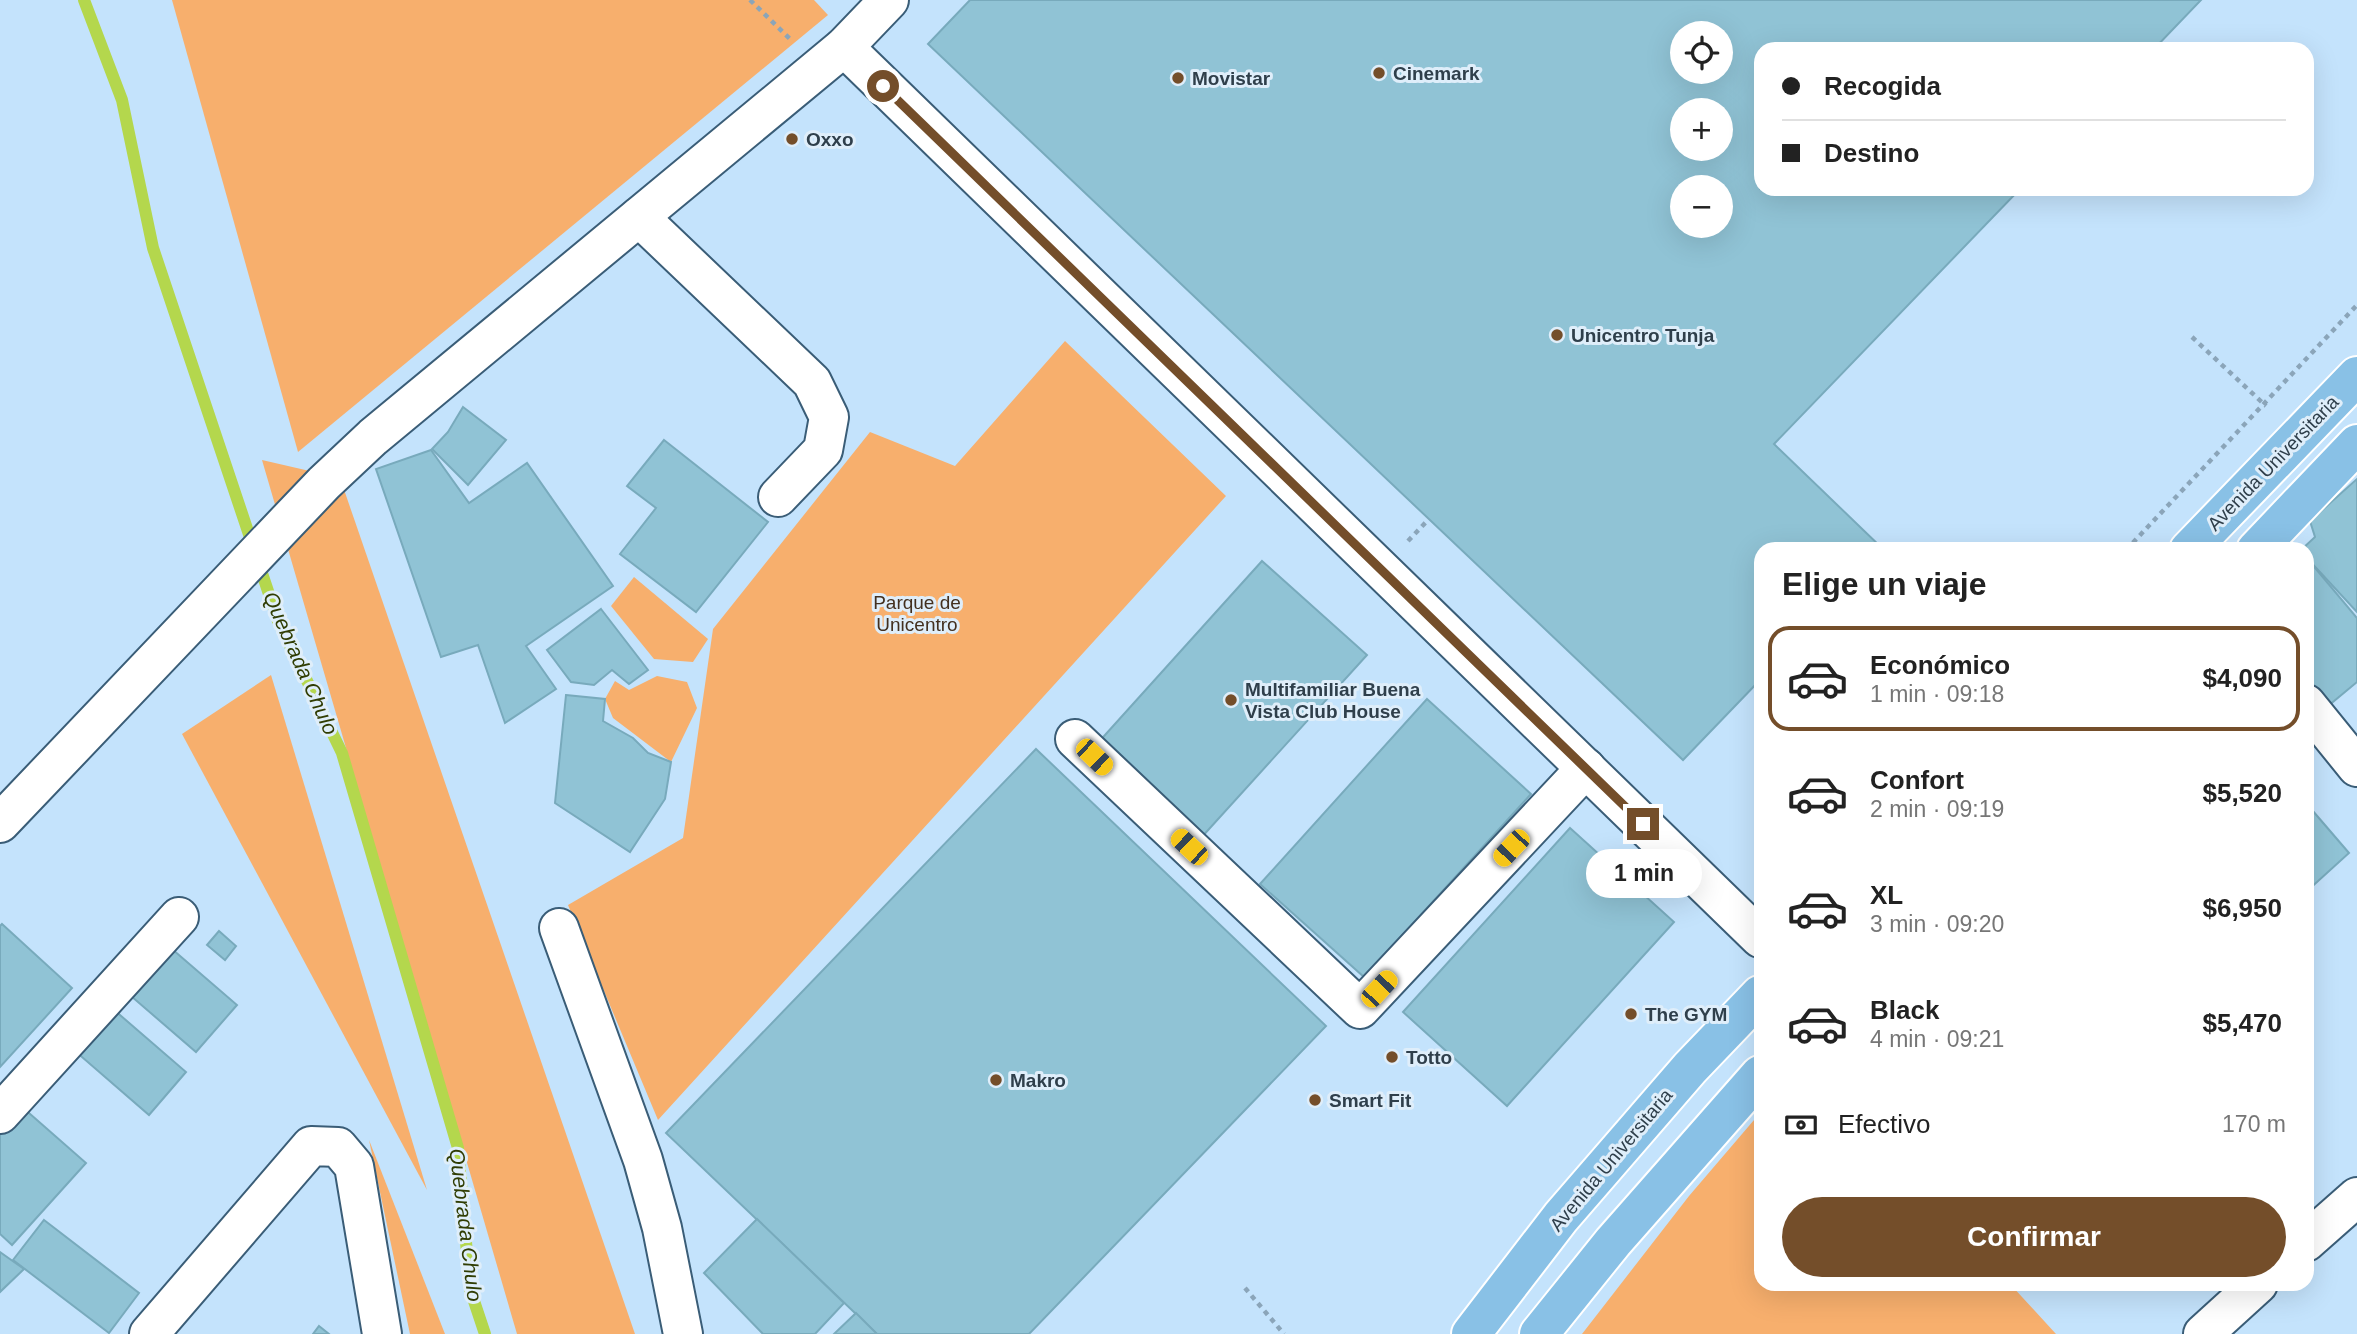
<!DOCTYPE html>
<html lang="es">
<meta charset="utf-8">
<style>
:root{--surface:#fff;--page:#f2f2f2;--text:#222;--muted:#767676;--line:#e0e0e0;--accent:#744e2a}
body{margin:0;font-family:Arial,sans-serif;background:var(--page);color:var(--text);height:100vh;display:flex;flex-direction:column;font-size:26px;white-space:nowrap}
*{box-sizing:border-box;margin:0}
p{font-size:23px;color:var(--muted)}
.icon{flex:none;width:38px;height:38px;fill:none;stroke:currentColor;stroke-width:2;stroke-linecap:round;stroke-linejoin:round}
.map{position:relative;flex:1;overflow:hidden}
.sheet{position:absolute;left:1754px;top:542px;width:560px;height:749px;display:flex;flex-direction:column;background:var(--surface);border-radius:21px;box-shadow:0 7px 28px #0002}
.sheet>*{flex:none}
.banner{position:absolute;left:1754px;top:42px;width:560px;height:154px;border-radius:21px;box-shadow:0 7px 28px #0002;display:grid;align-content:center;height:154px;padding:0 28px;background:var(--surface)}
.fabs{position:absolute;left:1670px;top:21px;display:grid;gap:14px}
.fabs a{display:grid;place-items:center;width:63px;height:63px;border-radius:50%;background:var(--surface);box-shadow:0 7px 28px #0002;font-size:35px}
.end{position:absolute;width:32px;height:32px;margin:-16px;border:9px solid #744e2a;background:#fff;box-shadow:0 0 0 4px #fff}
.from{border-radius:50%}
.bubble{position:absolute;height:49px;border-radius:24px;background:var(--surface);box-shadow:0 7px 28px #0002;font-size:23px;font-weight:600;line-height:49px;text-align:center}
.car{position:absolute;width:21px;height:42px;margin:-21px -10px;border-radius:9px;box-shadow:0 0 5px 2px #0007;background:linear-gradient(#f5c518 24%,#345 0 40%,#f5c518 0 76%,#345 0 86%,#f5c518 0)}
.banner b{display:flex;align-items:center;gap:24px;height:66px;font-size:26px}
.banner b+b{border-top:2px solid var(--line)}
.banner i{width:18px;height:18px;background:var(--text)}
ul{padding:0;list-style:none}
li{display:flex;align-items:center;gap:21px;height:105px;margin:0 14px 10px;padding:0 14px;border:4px solid transparent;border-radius:21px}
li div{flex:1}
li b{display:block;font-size:26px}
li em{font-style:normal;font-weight:600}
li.current{border-color:var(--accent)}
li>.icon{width:63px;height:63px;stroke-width:1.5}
h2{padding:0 28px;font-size:32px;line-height:84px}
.pay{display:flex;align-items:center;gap:18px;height:77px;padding:0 28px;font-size:26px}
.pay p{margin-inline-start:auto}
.action{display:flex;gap:14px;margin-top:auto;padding:14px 28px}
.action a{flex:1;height:80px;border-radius:42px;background:var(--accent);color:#fff;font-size:28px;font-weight:600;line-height:80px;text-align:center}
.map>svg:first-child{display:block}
</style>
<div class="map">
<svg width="2357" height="1334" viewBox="0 0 2357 1334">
<rect width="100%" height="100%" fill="#c4e3fc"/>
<!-- green -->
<g fill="#f7af6d">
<polygon points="172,0 814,0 828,15 298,452"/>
<polygon points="1065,341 1226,496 658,1120 568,905 683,838 713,629 870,432 955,466"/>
<polygon points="262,460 340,478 635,1334 517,1334"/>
<polygon points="634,577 708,639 693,662 654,659 611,606"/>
<polygon points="271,675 427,1190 182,734"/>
<polygon points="657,676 687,682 697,708 671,762 613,718 605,699 615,681 629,690"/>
<polygon points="1760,1113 1760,1284 2011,1285 2056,1334 1582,1334 1689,1196"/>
<polygon points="369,1140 445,1334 410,1334"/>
</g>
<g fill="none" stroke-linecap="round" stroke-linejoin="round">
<!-- stream -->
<polyline stroke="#b4d74d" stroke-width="12" points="84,0 122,100 153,248 278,621 342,753 458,1148 470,1289 485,1334"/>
</g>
<!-- building -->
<g fill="#90c3d5" stroke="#78aabc" stroke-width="2" fill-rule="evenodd">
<path d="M 970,0 L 2201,0 L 2154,49 L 1760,49 L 1760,189 L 2020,189 L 1774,444 L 1884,550 L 1760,550 L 1760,680 L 1683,760 L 928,44 ZM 1682,33 L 1720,33 L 1720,72 L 1682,72 ZM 1682,110 L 1720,110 L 1720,149 L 1682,149 ZM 1682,187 L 1720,187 L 1720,226 L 1682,226 Z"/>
<polygon points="463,407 506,440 468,485 432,449 448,432"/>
<polygon points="664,440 768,522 696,612 620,554 656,508 627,486"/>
<polygon points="431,450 469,503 527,463 613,586 526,646 556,689 505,723 478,645 441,657 376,469"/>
<polygon points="2357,479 2357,612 2306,557 2306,550 2301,550 2315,537 2310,521"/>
<polygon points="2306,557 2357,618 2357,682 2328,706 2306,680"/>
<polygon points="1262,561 1367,655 1200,839 1096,745"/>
<polygon points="601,609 648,670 629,684 612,670 594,685 571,682 547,650"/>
<polygon points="566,695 605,699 603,721 633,738 648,753 671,762 665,799 630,852 555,803"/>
<polygon points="1427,699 1531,794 1364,977 1260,884"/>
<polygon points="1036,749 1326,1026 1029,1334 877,1334 666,1133"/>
<polygon points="2306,803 2349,853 2306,892"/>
<polygon points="1570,828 1674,922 1507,1106 1403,1012"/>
<polygon points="2,924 72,988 0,1067 0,926"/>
<polygon points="219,931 236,946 225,960 207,945"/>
<polygon points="165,943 237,1005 196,1052 124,990"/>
<polygon points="113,1009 186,1072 149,1115 75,1051"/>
<polygon points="21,1106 86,1163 12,1245 0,1234 0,1129"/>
<polygon points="757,1219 844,1303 815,1334 763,1334 704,1273"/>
<polygon points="44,1220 139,1293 109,1333 13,1260"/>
<polygon points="0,1252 24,1269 0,1292"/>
<polygon points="856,1313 877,1334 834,1334"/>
<polygon points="319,1326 329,1334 313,1334"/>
</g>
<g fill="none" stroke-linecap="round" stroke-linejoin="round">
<!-- minor casing -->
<g stroke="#3a5d77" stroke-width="42">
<g id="minor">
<polyline points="844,47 1760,938"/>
<polyline points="639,217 812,382 829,417 823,450 778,497"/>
<polyline points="2306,704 2357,767"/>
<polyline points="1075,739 1360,1009 1586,768"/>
<polyline points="0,823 324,483 373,437 844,47 889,0"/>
<polyline points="559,928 643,1160 662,1228 683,1334"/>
<polyline points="0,1114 179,917"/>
<polyline points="2306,1242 2357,1197"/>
<polyline points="149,1334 311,1146 338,1147 354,1166 382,1334"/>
<polyline points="2203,1334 2258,1284"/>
</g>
</g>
<!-- major casing -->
<g stroke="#fff" stroke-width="42">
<g id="major">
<polyline points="2189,550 2357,376"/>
<polyline points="2256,550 2357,444"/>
<polyline points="1471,1334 1561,1217 1690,1068 1760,995"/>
<polyline points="1539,1334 1613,1242 1760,1075"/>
</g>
</g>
<!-- path -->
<g stroke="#8ba5b9" stroke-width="4.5" stroke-dasharray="5 5" stroke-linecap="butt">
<polyline points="750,0 791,40"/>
<polyline points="2192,337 2266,406"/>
<polyline points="1408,541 1429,519"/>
<polyline points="2126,550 2357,305"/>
<polyline points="1245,1288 1284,1334"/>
</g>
<!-- minor -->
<use href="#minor" stroke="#fff" stroke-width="38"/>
<!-- major -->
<use href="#major" stroke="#89c1e6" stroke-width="38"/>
</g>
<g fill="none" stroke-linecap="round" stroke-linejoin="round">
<!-- route -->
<polyline stroke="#744e2a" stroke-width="9" points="883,86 1643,824"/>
</g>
<!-- markers -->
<g fill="#744e2a" stroke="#dfeefa" stroke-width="2.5">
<circle cx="1379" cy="73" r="7"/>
<circle cx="1178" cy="78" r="7"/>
<circle cx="792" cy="139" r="7"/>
<circle cx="1557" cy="335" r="7"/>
<circle cx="1231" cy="700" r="7"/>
<circle cx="1631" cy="1014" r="7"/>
<circle cx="1392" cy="1057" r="7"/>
<circle cx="996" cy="1080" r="7"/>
<circle cx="1315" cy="1100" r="7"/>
</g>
<g text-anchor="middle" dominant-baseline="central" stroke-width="6" stroke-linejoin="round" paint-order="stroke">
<!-- poi labels -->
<g font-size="19" font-weight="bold" fill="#2f3f4b" stroke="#dfeefa" text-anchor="start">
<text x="1393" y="73">Cinemark</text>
<text x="1192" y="78">Movistar</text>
<text x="806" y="139">Oxxo</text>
<text x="1571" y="335">Unicentro Tunja</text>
<text x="1245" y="689">Multifamiliar Buena<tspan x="1245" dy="22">Vista Club House</tspan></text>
<text x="1645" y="1014">The GYM</text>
<text x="1406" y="1057">Totto</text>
<text x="1010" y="1080">Makro</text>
<text x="1329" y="1100">Smart Fit</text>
</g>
<!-- street labels -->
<g font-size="19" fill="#2f3f4b" stroke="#dfeefa">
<text transform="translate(2273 463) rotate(-46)">Avenida Universitaria</text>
<text transform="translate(1611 1160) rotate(-50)">Avenida Universitaria</text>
</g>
<!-- park labels -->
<g font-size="19" fill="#43301f" stroke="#dfeefa">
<text x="917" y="602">Parque de<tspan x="917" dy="22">Unicentro</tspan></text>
</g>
<!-- water labels -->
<g font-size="21" font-style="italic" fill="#303d03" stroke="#dfeefa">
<text transform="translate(301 663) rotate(66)">Quebrada Chulo</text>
<text transform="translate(466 1225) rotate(83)">Quebrada Chulo</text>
</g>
</g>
</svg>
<div class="fabs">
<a><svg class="icon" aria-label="locate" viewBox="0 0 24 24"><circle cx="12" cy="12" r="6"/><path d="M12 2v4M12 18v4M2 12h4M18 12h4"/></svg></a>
<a>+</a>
<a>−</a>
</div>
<i class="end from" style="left:883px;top:86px"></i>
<i class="end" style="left:1643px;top:824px"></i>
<div class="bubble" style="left:1586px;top:849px;width:116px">1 min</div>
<i class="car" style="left:1094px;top:757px;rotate:134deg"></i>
<i class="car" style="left:1189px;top:847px;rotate:313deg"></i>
<i class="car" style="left:1511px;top:848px;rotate:223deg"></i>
<i class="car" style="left:1379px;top:989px;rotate:43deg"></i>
<div class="banner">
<b><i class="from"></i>Recogida</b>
<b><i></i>Destino</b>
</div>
<section class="sheet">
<h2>Elige un viaje</h2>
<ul>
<li class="current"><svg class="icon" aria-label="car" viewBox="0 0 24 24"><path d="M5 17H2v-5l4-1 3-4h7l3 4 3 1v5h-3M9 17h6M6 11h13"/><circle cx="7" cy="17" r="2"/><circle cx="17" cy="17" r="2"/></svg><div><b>Económico</b><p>1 min · 09:18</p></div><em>$4,090</em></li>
<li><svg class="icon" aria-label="car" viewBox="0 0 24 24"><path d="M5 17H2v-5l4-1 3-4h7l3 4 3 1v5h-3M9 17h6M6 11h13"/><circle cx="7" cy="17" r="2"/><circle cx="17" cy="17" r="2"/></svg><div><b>Confort</b><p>2 min · 09:19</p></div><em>$5,520</em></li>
<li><svg class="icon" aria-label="car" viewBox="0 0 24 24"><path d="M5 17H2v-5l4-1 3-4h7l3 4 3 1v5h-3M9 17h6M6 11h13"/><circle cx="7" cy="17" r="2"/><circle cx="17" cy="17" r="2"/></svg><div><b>XL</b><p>3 min · 09:20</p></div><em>$6,950</em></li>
<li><svg class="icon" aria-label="car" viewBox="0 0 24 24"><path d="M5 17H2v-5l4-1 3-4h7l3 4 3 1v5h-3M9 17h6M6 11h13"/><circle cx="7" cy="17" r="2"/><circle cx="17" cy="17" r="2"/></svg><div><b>Black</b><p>4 min · 09:21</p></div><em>$5,470</em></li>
</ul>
<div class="pay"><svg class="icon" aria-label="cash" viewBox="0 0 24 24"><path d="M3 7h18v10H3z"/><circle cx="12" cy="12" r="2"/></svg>Efectivo<p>170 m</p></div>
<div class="action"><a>Confirmar</a></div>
</section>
</div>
